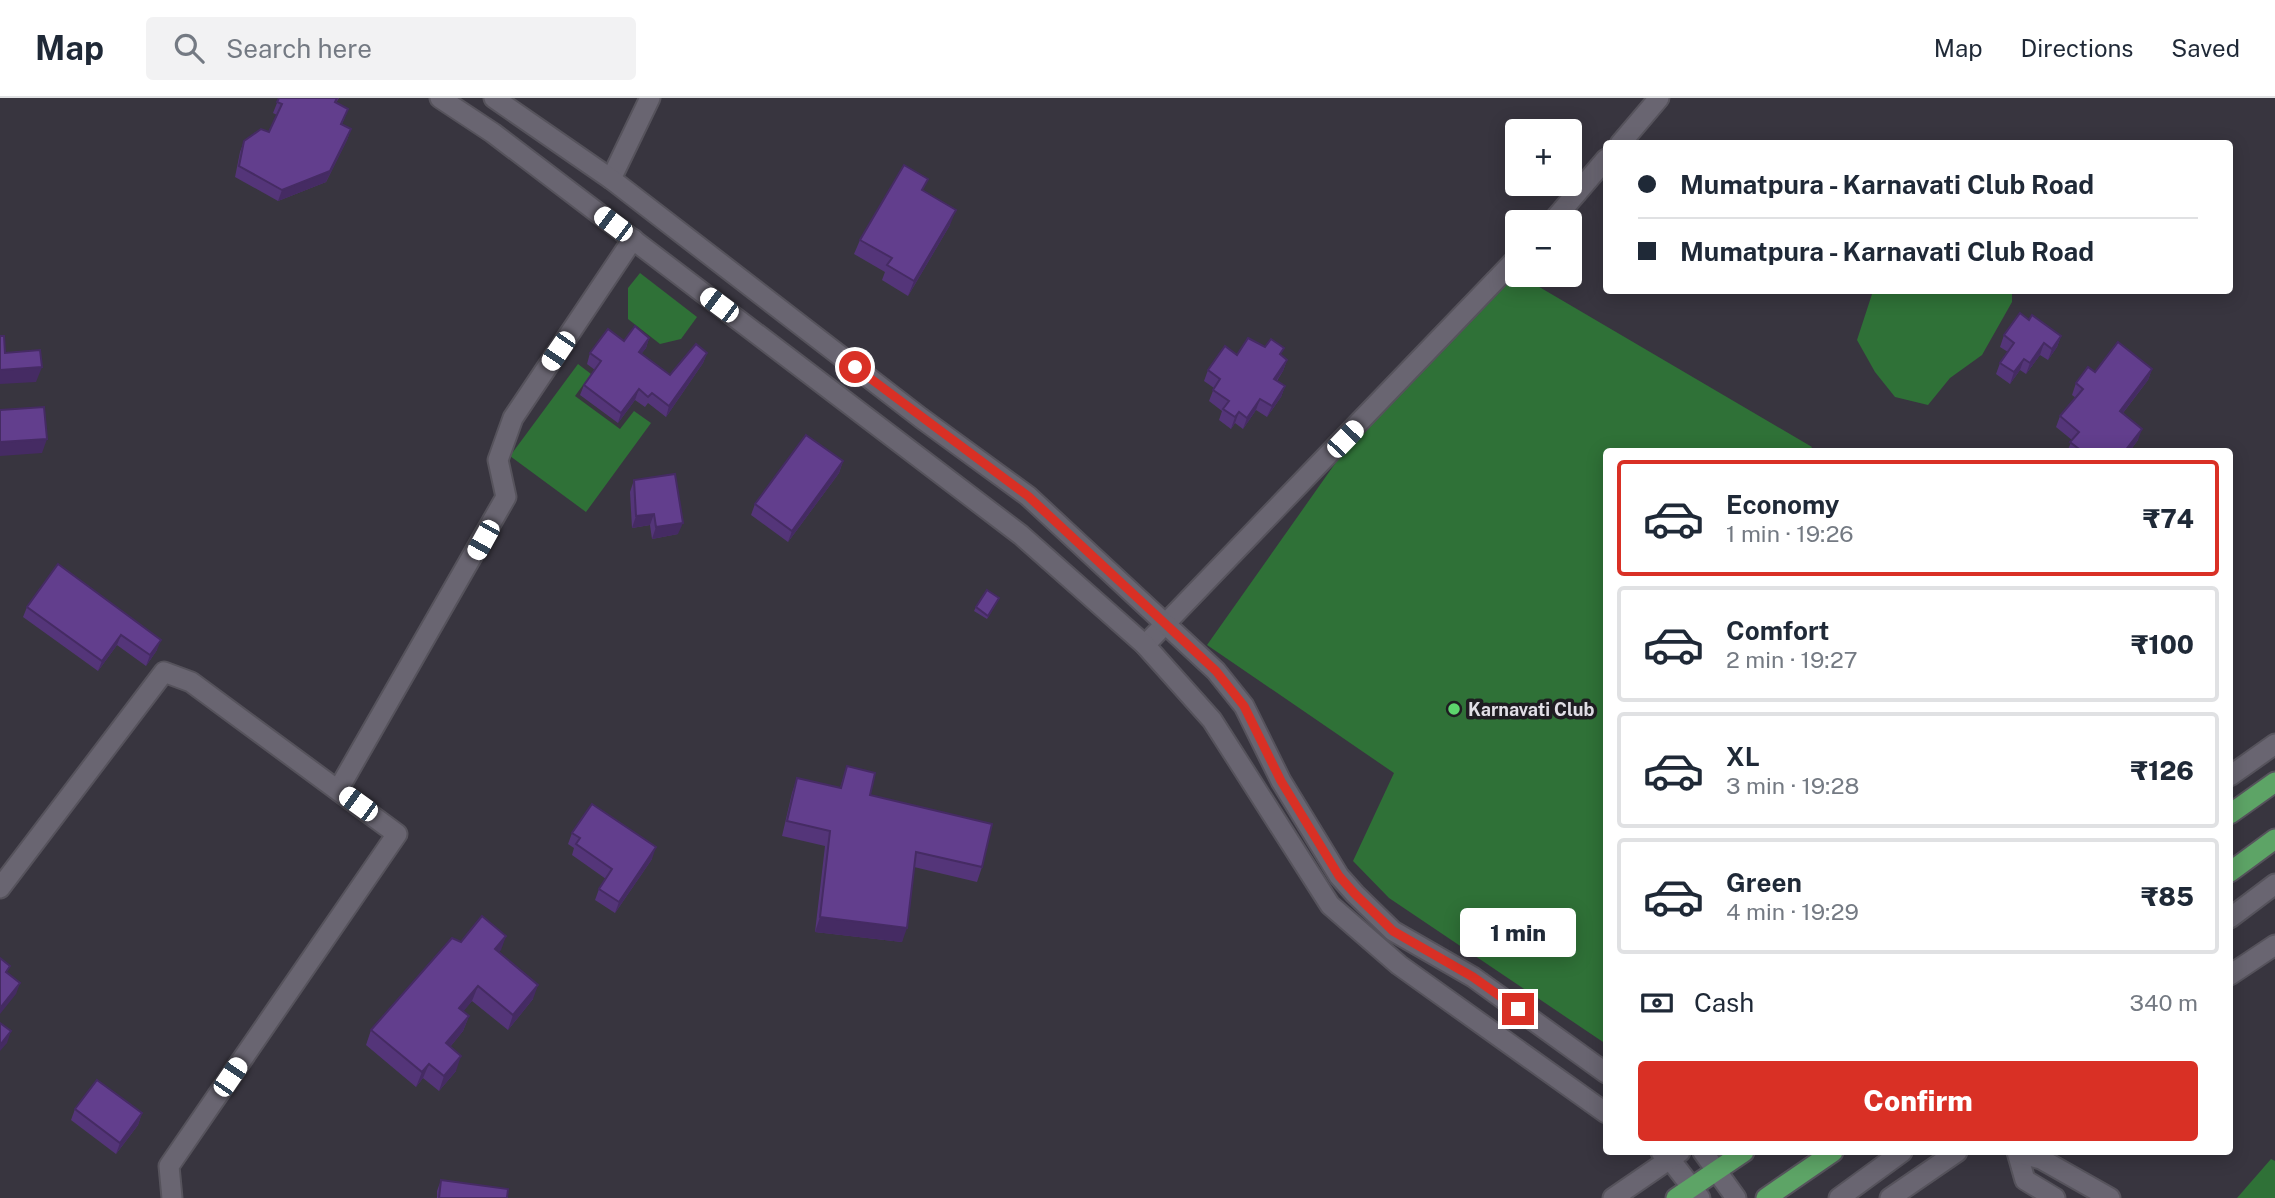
<!DOCTYPE html>
<meta charset="utf-8">
<style>
:root{--surface:#fff;--page:#f2f2f3;--text:#1f2937;--muted:#747a83;--line:#e0e1e3;--accent:#d93025}
body{margin:0;font-family:"Public Sans",sans-serif;background:var(--page);color:var(--text);height:100vh;display:flex;flex-direction:column;font-size:26px;white-space:nowrap}
*{box-sizing:border-box;margin:0}
p{font-size:23px;color:var(--muted)}
.icon{flex:none;width:38px;height:38px;fill:none;stroke:currentColor;stroke-width:2;stroke-linecap:round;stroke-linejoin:round}
.map{position:relative;flex:1;overflow:hidden}
.panel{position:absolute;left:1603px;top:350px;width:630px;height:707px;display:flex;flex-direction:column;background:var(--surface);border-radius:7px;box-shadow:0 4px 18px #0003}
.panel>*{flex:none}
.top-card{position:absolute;left:1603px;top:42px;width:630px;height:154px;border-radius:7px;box-shadow:0 4px 18px #0003;display:grid;align-content:center;height:154px;padding:0 35px;background:var(--surface)}
.tools{position:absolute;left:1505px;top:21px;display:grid;gap:14px}
.tools a{display:grid;place-items:center;width:77px;height:77px;border-radius:7px;background:var(--surface);box-shadow:0 4px 18px #0003;font-size:35px}
.end{position:absolute;width:32px;height:32px;margin:-16px;border:9px solid #d93025;background:#fff;box-shadow:0 0 0 4px #fff}
.from{border-radius:50%}
.bubble{position:absolute;height:49px;border-radius:7px;background:var(--surface);box-shadow:0 4px 18px #0003;font-size:23px;font-weight:800;line-height:49px;text-align:center}
.car{position:absolute;width:21px;height:42px;margin:-21px -10px;border-radius:9px;box-shadow:0 0 5px 2px #0007;background:linear-gradient(#fff 24%,#345 0 40%,#fff 0 76%,#345 0 86%,#fff 0)}
.top-card b{display:flex;align-items:center;gap:24px;height:66px;font-size:26px}
.top-card b+b{border-top:2px solid var(--line)}
.top-card i{width:18px;height:18px;background:var(--text)}
ul{padding:12px 0 0;list-style:none}
li{display:flex;align-items:center;gap:21px;height:116px;margin:0 14px 10px;padding:0 21px;border:4px solid var(--line);border-radius:7px}
li div{flex:1}
li b{display:block;font-size:26px}
li em{font-style:normal;font-weight:800}
li.current{border-color:var(--accent)}
li>.icon{width:63px;height:63px;stroke-width:1.5}
.pay{display:flex;align-items:center;gap:18px;height:77px;padding:0 35px;font-size:26px}
.pay p{margin-inline-start:auto}
.cta{display:flex;gap:14px;margin-top:auto;padding:14px 35px}
.cta a{flex:1;height:80px;border-radius:7px;background:var(--accent);color:#fff;font-size:28px;font-weight:800;line-height:80px;text-align:center}
header{display:flex;align-items:center;gap:42px;box-sizing:border-box;height:98px;padding:0 35px;background:var(--surface);border-bottom:2px solid var(--line)}
header strong{font-size:33px}
nav{display:flex;gap:38px;margin-inline-start:auto;font-size:24px}
.search{width:490px;height:63px;background:var(--page);display:flex;align-items:center;gap:18px;box-sizing:border-box;padding:0 24px;border-radius:7px;color:var(--muted);font-size:26px}
.map>svg:first-child{display:block}
</style>
<header>
<strong>Map</strong>
<div class="search"><svg class="icon" aria-label="search" viewBox="0 0 24 24"><circle cx="10" cy="10" r="6"/><path d="M15 15l6 6"/></svg>Search here</div>
<nav><a>Map</a><a>Directions</a><a>Saved</a></nav>
</header>
<div class="map">
<svg width="2275" height="1100" viewBox="0 0 2275 1100">
<rect width="100%" height="100%" fill="#38353f"/>
<!-- green -->
<g fill="#2f7137">
<polygon points="640,175 697,219 681,241 660,246 628,221 628,190"/>
<polygon points="1517,176 1812,349 1809,354 1606,354 1606,946 1389,800 1353,763 1394,675 1207,547 1339,360"/>
<polygon points="1873,193 2012,193 2012,204 1982,257 1950,280 1928,307 1895,299 1875,274 1857,242"/>
<polygon points="578,266 591,276 575,298 620,331 634,313 651,325 586,414 510,358"/>
<polygon points="2271,1061 2275,1063 2275,1100 2237,1100"/>
</g>
<g fill="none" stroke-linecap="round" stroke-linejoin="round">
<!-- minor casing -->
<g stroke="#56535c" stroke-width="23">
<g id="minor">
<polyline points="1620,46 1659,0"/>
<polyline points="611,81 650,0"/>
<polyline points="1552,124 1606,61"/>
<polyline points="1145,547 1517,160"/>
<polyline points="338,692 506,399 498,362 513,320 633,141"/>
<polyline points="0,790 164,574 191,584 397,736 169,1068 172,1100"/>
</g>
</g>
<!-- tertiary casing -->
<g stroke="#56535c" stroke-width="23">
<g id="tertiary">
<polyline points="440,0 493,35 1021,437 1145,547 1212,622 1330,807 1399,867 1606,1015"/>
<polyline points="494,0 611,81 921,320 1028,398 1216,573 1244,608 1281,683 1339,778 1355,796 1393,833 1473,879 1606,975"/>
<polyline points="2230,678 2275,646"/>
<polyline points="2230,820 2275,786"/>
<polyline points="2230,877 2275,847"/>
<polyline points="1661,1054 1669,1060 1700,1100"/>
<polyline points="1703,1054 1736,1100"/>
<polyline points="2017,1054 2025,1082 2055,1100"/>
<polyline points="2018,1055 2041,1061 2110,1100"/>
<polyline points="1613,1100 1680,1054"/>
<polyline points="1839,1100 1902,1054"/>
<polyline points="1890,1100 1957,1054"/>
</g>
</g>
<!-- trunk casing -->
<g stroke="#56535c" stroke-width="23">
<g id="trunk">
<polyline points="2230,716 2275,684"/>
<polyline points="2230,774 2275,741"/>
<polyline points="1676,1100 1744,1054"/>
<polyline points="1766,1100 1833,1054"/>
</g>
</g>
<!-- minor -->
<use href="#minor" stroke="#696571" stroke-width="19"/>
<!-- tertiary -->
<use href="#tertiary" stroke="#696571" stroke-width="19"/>
<!-- trunk -->
<use href="#trunk" stroke="#5da466" stroke-width="19"/>
</g>
<!-- wall -->
<g fill="#543579">
<polygon points="279,0 339,0 336,5 348,11 342,26 351,31 347,42 326,84 278,103 235,79 240,54 244,43 269,34 277,17 273,15"/>
<polygon points="924,93 950,127 908,198 882,182 885,174 854,156 860,142"/>
<polygon points="2029,222 2061,238 2057,249 2048,262 2040,257 2026,276 2020,272 2010,286 1996,276 2000,265 2008,254 2000,249 2004,237"/>
<polygon points="649,240 646,250 641,256 670,277 707,255 703,265 666,319 648,305 645,309 635,302 618,325 580,297 584,287 595,272 587,266 590,255 624,243"/>
<polygon points="1237,257 1281,257 1287,262 1283,273 1277,283 1285,288 1281,299 1267,319 1256,312 1243,331 1235,325 1231,331 1219,322 1222,313 1209,303 1214,290 1204,283 1208,272"/>
<polygon points="2152,271 2148,282 2123,315 2138,342 2129,354 2067,354 2072,342 2056,329 2060,318 2076,300 2072,297 2076,285 2095,274"/>
<polygon points="843,363 839,375 788,444 751,417 755,406"/>
<polygon points="634,382 678,436 652,441 650,427 632,430 630,394"/>
<polygon points="58,466 157,552 146,568 117,547 98,573 23,519 27,509"/>
<polygon points="999,500 987,521 974,513 976,509"/>
<polygon points="847,668 870,697 982,769 977,784 914,769 902,844 815,834 825,748 782,738 792,695 797,680 840,690"/>
<polygon points="572,735 652,761 615,815 595,802 599,791 606,781 572,757 574,750 568,746"/>
<polygon points="506,838 499,854 533,901 508,932 472,903 463,913 469,918 463,933 450,949 456,973 439,993 423,980 416,989 366,947 371,932 461,844"/>
<polygon points="75,1011 142,1015 138,1027 116,1056 71,1022"/>
<polygon points="441,1082 507,1100 437,1100 437,1093"/>
</g>
<!-- shaded-wall -->
<g fill="#452b63">
<polygon points="351,31 347,42 326,84 278,103 282,92"/>
<polygon points="956,112 950,127 908,198 914,183"/>
<polygon points="2061,238 2057,249 2048,262 2052,251"/>
<polygon points="649,240 646,250 635,264 639,254"/>
<polygon points="2044,245 2040,257 2026,276 2030,265"/>
<polygon points="707,255 703,265 666,319 669,308"/>
<polygon points="2024,261 2020,272 2010,286 2014,274"/>
<polygon points="1287,262 1283,273 1270,292 1274,281"/>
<polygon points="42,269 36,284 0,286 0,272"/>
<polygon points="2152,271 2148,282 2116,324 2120,313"/>
<polygon points="1285,288 1281,299 1267,319 1272,308"/>
<polygon points="639,291 635,302 618,325 621,315"/>
<polygon points="1260,301 1256,312 1243,331 1247,320"/>
<polygon points="1239,314 1235,325 1231,331 1235,319"/>
<polygon points="2142,331 2138,342 2129,354 2124,354"/>
<polygon points="47,341 42,355 0,358 0,344"/>
<polygon points="843,363 839,375 788,444 792,433"/>
<polygon points="654,416 650,427 632,430 636,418"/>
<polygon points="683,425 678,436 652,441 656,429"/>
<polygon points="121,537 117,547 98,573 102,563"/>
<polygon points="161,542 157,552 146,568 150,557"/>
<polygon points="656,749 652,761 615,815 619,804"/>
<polygon points="820,819 907,830 902,844 815,834"/>
<polygon points="506,838 501,852 490,866 495,851"/>
<polygon points="20,885 16,896 0,916 0,910"/>
<polygon points="538,887 533,901 508,932 513,917"/>
<polygon points="478,888 472,903 454,925 459,910"/>
<polygon points="469,918 463,933 441,960 446,945"/>
<polygon points="11,933 7,945 0,953 0,947"/>
<polygon points="461,958 456,973 439,993 444,978"/>
<polygon points="429,966 423,980 416,989 422,974"/>
<polygon points="142,1015 138,1027 116,1056 120,1045"/>
</g>
<!-- building -->
<g fill="#623e8d" stroke="#452b63" stroke-width="2">
<polygon points="279,0 337,0 335,4 348,11 341,26 351,31 330,73 282,92 239,68 244,43 261,31 269,34 282,6 277,4"/>
<polygon points="904,67 928,81 922,92 956,112 914,183 887,167 892,160 860,142"/>
<polygon points="2020,215 2029,222 2032,217 2061,238 2052,251 2044,245 2030,265 2024,261 2014,274 2000,265 2014,245 2004,237"/>
<polygon points="635,228 649,240 639,254 670,277 696,246 707,255 669,308 652,295 648,299 639,291 621,315 584,287 601,263 590,255 608,231 624,243"/>
<polygon points="0,238 4,238 5,255 40,252 42,269 0,272"/>
<polygon points="1248,240 1265,249 1271,241 1284,250 1280,256 1287,262 1274,281 1285,288 1272,308 1260,301 1247,320 1239,314 1235,319 1223,311 1229,303 1213,292 1220,281 1208,272 1225,248 1237,257"/>
<polygon points="2118,244 2152,271 2120,313 2142,331 2124,354 2083,354 2070,344 2079,334 2060,318 2083,291 2076,285 2088,269 2095,274"/>
<polygon points="44,309 47,341 0,344 0,312"/>
<polygon points="806,337 843,363 792,433 755,406"/>
<polygon points="675,376 683,425 656,429 654,416 636,418 634,382"/>
<polygon points="58,466 161,542 150,557 121,537 102,563 27,509"/>
<polygon points="987,492 999,500 988,518 976,509"/>
<polygon points="847,668 875,675 870,697 992,726 982,769 916,754 907,830 820,819 830,733 787,723 797,680 841,690"/>
<polygon points="592,706 656,749 619,804 599,791 612,771 576,746 580,740 572,735"/>
<polygon points="482,818 506,838 495,851 538,887 513,917 478,888 459,910 469,918 446,945 461,958 444,978 429,966 422,974 371,932 452,840 461,844"/>
<polygon points="0,860 10,868 6,874 20,885 0,910"/>
<polygon points="0,925 11,933 0,947"/>
<polygon points="97,982 142,1015 120,1045 75,1011"/>
<polygon points="441,1082 508,1091 507,1100 439,1100"/>
</g>
<g fill="none" stroke-linecap="round" stroke-linejoin="round">
<!-- route -->
<polyline stroke="#d93025" stroke-width="9" points="855,269 1028,398 1216,573 1244,608 1281,683 1339,778 1355,796 1393,833 1473,879 1518,911"/>
</g>
<!-- markers -->
<circle fill="#5dd56d" stroke="#1f1d22" stroke-width="2.5" cx="1454" cy="611" r="7"/>
<g text-anchor="middle" dominant-baseline="central" stroke-width="7" stroke-linejoin="round" paint-order="stroke">
<!-- poi labels -->
<g font-size="18" font-weight="bold" fill="#e1dfe6" stroke="#1f1d22" text-anchor="start">
<text x="1468" y="611">Karnavati Club</text>
</g>
</g>
</svg>
<div class="tools">
<a>+</a>
<a>−</a>
</div>
<i class="end from" style="left:855px;top:269px"></i>
<i class="end" style="left:1518px;top:911px"></i>
<div class="bubble" style="left:1460px;top:810px;width:116px">1 min</div>
<i class="car" style="left:613px;top:126px;rotate:307deg"></i>
<i class="car" style="left:719px;top:207px;rotate:307deg"></i>
<i class="car" style="left:558px;top:253px;rotate:214deg"></i>
<i class="car" style="left:1345px;top:341px;rotate:44deg"></i>
<i class="car" style="left:483px;top:442px;rotate:209deg"></i>
<i class="car" style="left:358px;top:706px;rotate:306deg"></i>
<i class="car" style="left:230px;top:979px;rotate:34deg"></i>
<div class="top-card">
<b><i class="from"></i>Mumatpura - Karnavati Club Road</b>
<b><i></i>Mumatpura - Karnavati Club Road</b>
</div>
<section class="panel">
<ul>
<li class="current"><svg class="icon" aria-label="car" viewBox="0 0 24 24"><path d="M5 17H2v-5l4-1 3-4h7l3 4 3 1v5h-3M9 17h6M6 11h13"/><circle cx="7" cy="17" r="2"/><circle cx="17" cy="17" r="2"/></svg><div><b>Economy</b><p>1 min · 19:26</p></div><em>₹74</em></li>
<li><svg class="icon" aria-label="car" viewBox="0 0 24 24"><path d="M5 17H2v-5l4-1 3-4h7l3 4 3 1v5h-3M9 17h6M6 11h13"/><circle cx="7" cy="17" r="2"/><circle cx="17" cy="17" r="2"/></svg><div><b>Comfort</b><p>2 min · 19:27</p></div><em>₹100</em></li>
<li><svg class="icon" aria-label="car" viewBox="0 0 24 24"><path d="M5 17H2v-5l4-1 3-4h7l3 4 3 1v5h-3M9 17h6M6 11h13"/><circle cx="7" cy="17" r="2"/><circle cx="17" cy="17" r="2"/></svg><div><b>XL</b><p>3 min · 19:28</p></div><em>₹126</em></li>
<li><svg class="icon" aria-label="car" viewBox="0 0 24 24"><path d="M5 17H2v-5l4-1 3-4h7l3 4 3 1v5h-3M9 17h6M6 11h13"/><circle cx="7" cy="17" r="2"/><circle cx="17" cy="17" r="2"/></svg><div><b>Green</b><p>4 min · 19:29</p></div><em>₹85</em></li>
</ul>
<div class="pay"><svg class="icon" aria-label="cash" viewBox="0 0 24 24"><path d="M3 7h18v10H3z"/><circle cx="12" cy="12" r="2"/></svg>Cash<p>340 m</p></div>
<div class="cta"><a>Confirm</a></div>
</section>
</div>
